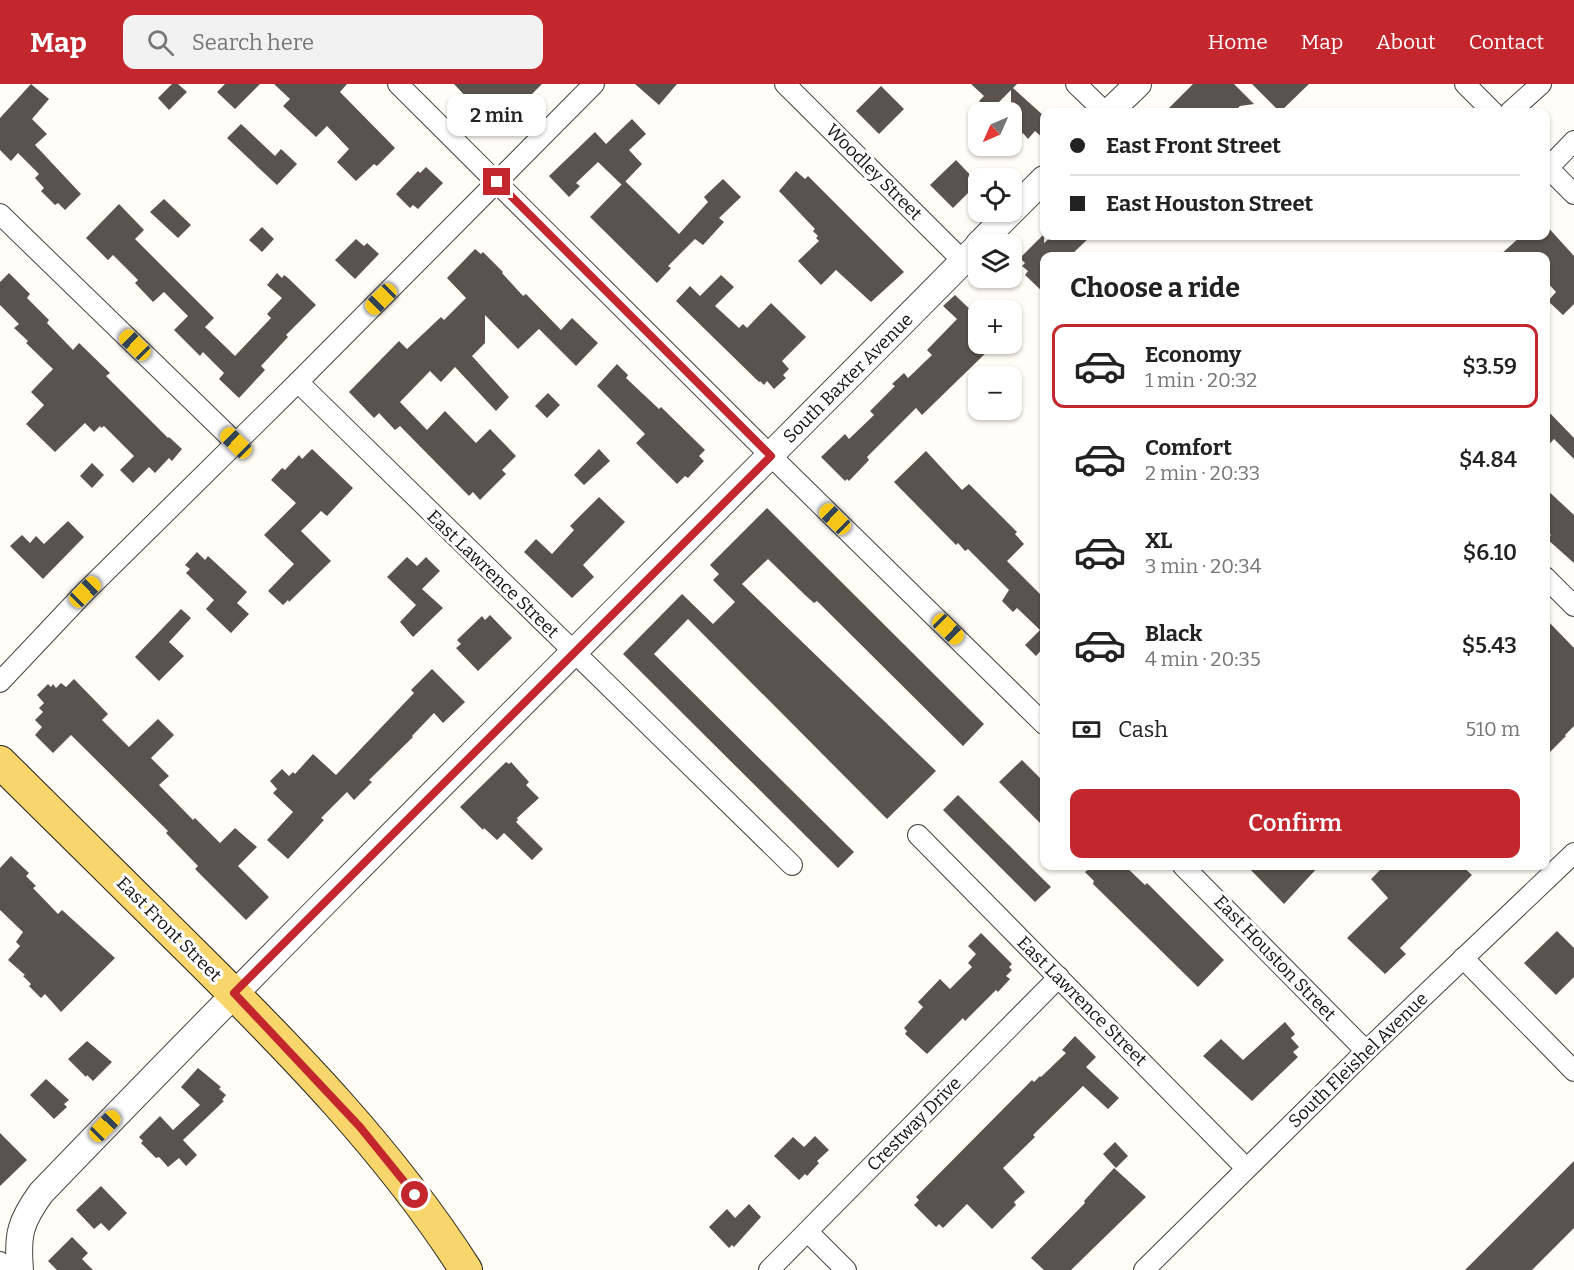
<!DOCTYPE html>
<meta charset="utf-8">
<style>
:root{--surface:#fff;--page:#f2f2f2;--text:#222;--muted:#767676;--line:#e0e0e0;--accent:#c4262e}
body{margin:0;font-family:Bitter,serif;background:var(--page);color:var(--text);height:100vh;display:flex;flex-direction:column;font-size:22px;white-space:nowrap}
*{box-sizing:border-box;margin:0}
p{font-size:20px;color:var(--muted)}
.icon{flex:none;width:33px;height:33px;fill:none;stroke:currentColor;stroke-width:2;stroke-linecap:round;stroke-linejoin:round}
.map{position:relative;flex:1;overflow:hidden}
.details{position:absolute;left:1040px;top:168px;width:510px;height:618px;display:flex;flex-direction:column;background:var(--surface);border-radius:12px;box-shadow:0 2px 4px #0004}
.details>*{flex:none}
.banner{position:absolute;left:1040px;top:24px;width:510px;height:132px;border-radius:12px;box-shadow:0 2px 4px #0004;display:grid;align-content:center;height:132px;padding:0 30px;background:var(--surface)}
.needle{width:39px;rotate:225deg}
.fabs{position:absolute;left:968px;top:18px;display:grid;gap:12px}
.fabs a{display:grid;place-items:center;width:54px;height:54px;border-radius:12px;background:var(--surface);box-shadow:0 2px 4px #0004;font-size:30px}
.end{position:absolute;width:27px;height:27px;margin:-14px;border:8px solid #c4262e;background:#fff;box-shadow:0 0 0 3px #fff}
.from{border-radius:50%}
.bubble{position:absolute;height:42px;border-radius:12px;background:var(--surface);box-shadow:0 2px 4px #0004;font-size:20px;font-weight:600;line-height:42px;text-align:center}
.car{position:absolute;width:18px;height:36px;margin:-18px -9px;border-radius:8px;box-shadow:0 0 4px 2px #0007;background:linear-gradient(#f5c518 24%,#345 0 40%,#f5c518 0 76%,#345 0 86%,#f5c518 0)}
.banner b{display:flex;align-items:center;gap:21px;height:57px;font-size:22px}
.banner b+b{border-top:2px solid var(--line)}
.banner i{width:15px;height:15px;background:var(--text)}
ul{padding:0;list-style:none}
li{display:flex;align-items:center;gap:18px;height:84px;margin:0 12px 9px;padding:0 18px;border:3px solid transparent;border-radius:12px}
li div{flex:1}
li b{display:block;font-size:22px}
li em{font-style:normal;font-weight:600}
li.selected{border-color:var(--accent)}
li>.icon{width:54px;height:54px;stroke-width:1.5}
h2{padding:0 30px;font-size:27px;line-height:72px}
.pay{display:flex;align-items:center;gap:15px;height:66px;padding:0 30px;font-size:22px}
.pay p{margin-inline-start:auto}
.cta{display:flex;gap:12px;margin-top:auto;padding:12px 30px}
.cta a{flex:1;height:69px;border-radius:12px;background:var(--accent);color:#fff;font-size:24px;font-weight:600;line-height:69px;text-align:center}
header{display:flex;align-items:center;gap:36px;box-sizing:border-box;height:84px;padding:0 30px;background:var(--accent);color:#fff}
header strong{font-size:28px}
nav{display:flex;gap:33px;margin-inline-start:auto;font-size:21px}
.search{width:420px;height:54px;background:var(--page);display:flex;align-items:center;gap:15px;box-sizing:border-box;padding:0 21px;border-radius:12px;color:var(--muted);font-size:22px}
.map>svg:first-child{display:block}
</style>
<header>
<strong>Map</strong>
<div class="search"><svg class="icon" aria-label="search" viewBox="0 0 24 24"><circle cx="10" cy="10" r="6"/><path d="M15 15l6 6"/></svg>Search here</div>
<nav><a>Home</a><a>Map</a><a>About</a><a>Contact</a></nav>
</header>
<div class="map">
<svg width="1574" height="1186" viewBox="0 0 1574 1186">
<rect width="100%" height="100%" fill="#fffdf5"/>
<!-- building -->
<g fill="#5a524d">
<polygon points="31,0 49,15 32,35 47,50 35,61 81,110 65,126 58,119 55,121 41,107 44,104 35,94 39,90 18,69 11,77 0,66 0,34"/>
<polygon points="172,0 178,0 187,8 169,26 158,14"/>
<polygon points="225,0 260,0 235,25 217,8"/>
<polygon points="274,0 347,0 340,8 395,64 377,82 374,80 356,97 337,78 349,65 327,42 316,53 283,22 290,15"/>
<polygon points="454,0 542,0 502,40 495,33 492,35 483,26 480,28"/>
<polygon points="635,0 677,0 659,21"/>
<polygon points="971,0 1017,0 1013,4 1044,32 1044,55 1035,47 1028,55 1023,49 1011,61 1011,6 989,28 979,17 984,12"/>
<polygon points="1193,0 1234,0 1254,20 1240,22 1234,28 1165,28"/>
<polygon points="1252,0 1309,0 1280,28"/>
<polygon points="881,2 904,25 879,50 856,27"/>
<polygon points="632,35 646,50 629,66 642,80 622,101 598,78 576,99 580,102 569,113 549,92 595,48 606,60"/>
<polygon points="241,40 275,72 281,65 297,80 277,101 227,54"/>
<polygon points="956,76 978,99 953,124 930,101"/>
<polygon points="426,83 443,99 418,125 413,121 410,124 396,110 418,87 420,89"/>
<polygon points="796,87 805,95 808,92 904,188 871,218 836,186 821,201 798,177 819,157 816,154 818,152 813,147 815,145 779,107"/>
<polygon points="723,95 741,113 719,134 724,138 703,161 695,155 668,182 671,184 657,199 590,133 625,97 679,150 708,118 704,113"/>
<polygon points="164,115 191,141 178,154 150,128"/>
<polygon points="119,120 144,146 135,155 214,234 205,243 235,272 271,234 267,230 282,214 267,201 277,189 282,194 284,191 288,194 316,221 286,251 288,253 261,282 265,286 239,314 219,295 224,289 203,268 200,272 174,246 188,232 164,208 153,218 135,199 138,196 113,171 108,176 86,154"/>
<polygon points="1545,140 1574,172 1574,220 1563,231 1548,217 1556,208 1545,196 1545,172 1499,172 1521,152 1545,152"/>
<polygon points="262,143 274,155 262,168 249,156"/>
<polygon points="1044,150 1044,159 1052,152 1091,152 1070,172 1044,172 1044,209 1025,191 1028,187 1022,182 1025,179 1020,174"/>
<polygon points="356,155 364,162 367,159 379,170 355,195 335,176"/>
<polygon points="475,165 481,170 483,168 503,188 502,189 523,212 526,210 561,246 572,234 598,259 576,282 539,245 518,265 485,231 485,259 472,272 509,313 496,327 455,283 441,298 430,287 400,318 427,346 445,327 476,359 490,345 516,372 502,386 506,390 480,416 473,408 469,412 400,342 395,346 379,329 374,334 349,308 399,257 407,265 441,233 444,236 466,214 447,194"/>
<polygon points="9,189 30,210 27,214 49,236 47,239 73,266 79,259 110,289 106,292 168,354 169,353 182,365 172,377 169,374 155,389 149,383 133,399 120,386 134,372 104,342 101,344 100,342 94,348 85,339 55,368 26,340 44,321 31,308 53,285 26,259 28,257 14,244 19,240 0,221 0,198"/>
<polygon points="721,191 734,203 715,222 739,244 743,240 747,244 771,219 806,253 782,277 789,285 783,291 786,294 774,305 767,297 764,301 760,297 759,298 676,217 690,202 700,212"/>
<polygon points="955,211 978,233 978,260 995,260 922,331 916,324 867,373 869,376 849,397 847,395 845,397 821,373 845,350 849,355 874,331 870,327 895,302 892,300 904,289 908,294 932,271 927,266 957,235 943,222"/>
<polygon points="617,280 628,291 626,294 659,325 661,323 705,366 699,372 704,377 688,394 685,392 677,400 636,359 645,350 597,302"/>
<polygon points="548,309 560,321 547,334 535,322"/>
<polygon points="1545,324 1574,354 1574,375 1554,355 1545,365"/>
<polygon points="312,365 353,404 327,432 321,427 301,447 331,477 289,518 288,516 283,521 268,507 294,480 264,451 296,419 271,396 282,384 285,386 299,371 302,375"/>
<polygon points="599,365 610,377 584,401 574,391"/>
<polygon points="926,367 962,406 969,400 1017,448 1015,450 1024,460 1007,477 1044,514 1044,563 1036,572 1025,561 1040,546 1017,524 1013,528 1002,517 1009,506 968,465 965,467 958,459 956,461 894,398"/>
<polygon points="92,379 104,391 92,404 80,392"/>
<polygon points="1545,404 1574,431 1574,479 1547,455 1551,451 1545,446"/>
<polygon points="599,413 625,438 583,481 594,493 572,514 524,468 536,455 552,470 574,446 570,442"/>
<polygon points="767,424 984,640 963,662 817,517 814,519 805,511 768,475 742,500 936,687 887,735 688,535 654,570 854,768 838,784 623,570 682,510 713,540 735,518 713,496 719,490 710,481"/>
<polygon points="68,437 84,453 43,495 10,462 22,451 30,459 36,452 44,460"/>
<polygon points="197,468 205,476 208,472 247,508 237,519 249,530 231,549 206,525 214,516 186,489 190,485 185,481"/>
<polygon points="407,473 417,482 426,473 440,487 422,505 443,524 413,553 400,538 416,521 387,493"/>
<polygon points="181,525 191,534 169,558 184,572 159,597 135,573"/>
<polygon points="490,531 512,554 478,587 456,564 461,560 457,556 482,532 485,536"/>
<polygon points="1545,534 1574,564 1574,642 1565,651 1566,652 1545,673"/>
<polygon points="432,585 465,618 443,639 434,629 412,652 413,653 369,696 372,698 354,716 347,708 321,734 324,736 288,775 267,756 293,728 273,709 277,705 270,697 282,685 289,692 293,688 295,690 313,670 336,691 414,609 411,606"/>
<polygon points="74,595 108,630 102,636 129,663 158,635 174,651 151,674 169,692 159,701 193,736 195,734 220,759 235,744 257,763 238,782 269,813 246,836 195,785 198,782 166,749 168,747 71,651 53,669 35,651 42,643 35,636 43,628 39,624 44,619 37,611 48,600 51,603 53,600 56,604 61,599 66,603"/>
<polygon points="1022,676 1044,698 1044,743 999,698"/>
<polygon points="506,678 509,680 511,678 529,698 526,701 539,714 517,734 518,736 516,738 543,765 532,776 504,749 497,756 484,744 483,746 460,723"/>
<polygon points="958,711 1051,803 1035,818 943,726"/>
<polygon points="11,772 29,789 26,792 36,802 33,804 58,830 62,826 115,874 61,928 45,910 41,914 29,902 31,900 23,892 25,891 8,876 20,862 16,858 23,848 0,826 0,784"/>
<polygon points="1093,782 1125,782 1145,801 1147,799 1224,876 1198,903 1093,800 1094,797 1085,788"/>
<polygon points="1247,782 1319,782 1284,820"/>
<polygon points="1384,782 1462,782 1472,791 1400,864 1406,870 1385,890 1347,854 1388,814 1371,795"/>
<polygon points="1557,847 1574,864 1574,893 1556,911 1524,879"/>
<polygon points="981,849 1012,880 1009,883 1012,886 1006,892 1010,895 998,908 996,906 965,937 963,934 927,970 905,950 907,947 904,944 923,923 918,918 940,895 950,905 972,883 968,879 976,870 968,862"/>
<polygon points="1285,938 1295,950 1291,954 1299,963 1293,968 1298,973 1252,1017 1203,972 1221,955 1243,976"/>
<polygon points="1075,952 1096,973 1086,983 1119,1014 1108,1025 1083,1002 1033,1051 1035,1053 1003,1084 1025,1108 1014,1118 1016,1121 992,1145 967,1120 943,1144 939,1140 936,1143 914,1121 919,1116 916,1113 1032,996 1034,998 1040,992 1041,993 1066,969 1062,966"/>
<polygon points="87,957 112,978 93,997 87,991 86,993 68,975"/>
<polygon points="198,984 221,1003 219,1005 226,1011 222,1016 224,1017 183,1056 197,1071 186,1082 179,1074 168,1083 159,1073 156,1074 141,1059 143,1057 139,1053 160,1032 173,1046 200,1021 181,1003"/>
<polygon points="46,995 69,1016 64,1020 67,1023 54,1035 30,1011"/>
<polygon points="0,1049 27,1076 0,1102"/>
<polygon points="815,1052 829,1066 817,1077 819,1079 807,1092 805,1090 799,1096 774,1072 793,1053 804,1063"/>
<polygon points="1115,1058 1128,1072 1116,1084 1103,1070"/>
<polygon points="1574,1077 1574,1144 1532,1186 1465,1186"/>
<polygon points="1114,1084 1146,1113 1071,1186 1044,1186 1031,1174 1085,1119 1084,1117"/>
<polygon points="101,1102 127,1129 109,1147 101,1139 94,1145 76,1126"/>
<polygon points="749,1120 761,1133 734,1163 732,1161 729,1164 709,1143 727,1125 735,1134"/>
<polygon points="72,1153 88,1169 82,1175 93,1186 57,1186 48,1177"/>
</g>
<g fill="none" stroke-linecap="round" stroke-linejoin="round">
<!-- minor casing -->
<g stroke="#444" stroke-width="22">
<g id="minor">
<polyline points="398,0 771,372 1044,640"/>
<polyline points="785,0 963,177"/>
<polyline points="1076,0 1105,28"/>
<polyline points="1465,0 1493,28"/>
<polyline points="1510,28 1541,0"/>
<polyline points="1545,81 1574,110"/>
<polyline points="1548,84 1574,57"/>
<polyline points="0,130 236,359"/>
<polyline points="298,298 792,781"/>
<polyline points="1545,493 1574,522"/>
<polyline points="0,598 85,508 298,298 594,0"/>
<polyline points="918,751 1246,1084"/>
<polyline points="1183,782 1366,967"/>
<polyline points="1463,874 1574,987"/>
<polyline points="808,1148 846,1186"/>
<polyline points="0,1178 8,1186"/>
<polyline points="769,1186 1059,893"/>
<polyline points="1144,1186 1366,967 1574,769"/>
</g>
</g>
<!-- tertiary casing -->
<g stroke="#444" stroke-width="28">
<g id="tertiary">
<polyline points="1109,28 1138,0"/>
<polyline points="979,160 1044,95"/>
<path d="M 20,1186 C 17,1151 20,1138 41,1109 C 349,789 666,478 978,162"/>
</g>
</g>
<!-- primary casing -->
<g stroke="#222" stroke-width="34">
<path id="primary" d="M 0,678 C 64,741 127,804 191,867 C 291,966 390,1067 466,1186"/>
</g>
<!-- minor -->
<use href="#minor" stroke="#fff" stroke-width="20"/>
<!-- tertiary -->
<use href="#tertiary" stroke="#fff" stroke-width="26"/>
<!-- primary -->
<use href="#primary" stroke="#f9d66b" stroke-width="32"/>
</g>
<g fill="none" stroke-linecap="round" stroke-linejoin="round">
<!-- route -->
<polyline stroke="#c4262e" stroke-width="8" points="415,1111 360,1043 234,909 771,372 497,98"/>
</g>
<g text-anchor="middle" dominant-baseline="central" stroke-width="6" stroke-linejoin="round" paint-order="stroke">
<!-- street labels -->
<g font-size="18" fill="#111" stroke="#fff">
<text transform="translate(874 88) rotate(45)">Woodley Street</text>
<text transform="translate(848 294) rotate(-45)">South Baxter Avenue</text>
<text transform="translate(493 490) rotate(44)">East Lawrence Street</text>
<text transform="translate(169 845) rotate(45)">East Front Street</text>
<text transform="translate(1275 874) rotate(46)">East Houston Street</text>
<text transform="translate(1082 917) rotate(45)">East Lawrence Street</text>
<text transform="translate(1358 976) rotate(-44)">South Fleishel Avenue</text>
<text transform="translate(914 1040) rotate(-45)">Crestway Drive</text>
</g>
</g>
</svg>
<div class="fabs">
<a><svg class="needle" viewBox="-14 -14 28 28"><path d="M0-13l5 13h-10z" fill="#e53935"/><path d="M0 13l5-13h-10z" fill="#767676"/></svg></a>
<a><svg class="icon" aria-label="locate" viewBox="0 0 24 24"><circle cx="12" cy="12" r="6"/><path d="M12 2v4M12 18v4M2 12h4M18 12h4"/></svg></a>
<a><svg class="icon" aria-label="layers" viewBox="0 0 24 24"><path d="M12 4l9 5-9 5-9-5zM3 14l9 5 9-5"/></svg></a>
<a>+</a>
<a>−</a>
</div>
<i class="end from" style="left:415px;top:1111px"></i>
<i class="end" style="left:497px;top:98px"></i>
<div class="bubble" style="left:447px;top:10px;width:99px">2 min</div>
<i class="car" style="left:381px;top:215px;rotate:225deg"></i>
<i class="car" style="left:135px;top:261px;rotate:314deg"></i>
<i class="car" style="left:236px;top:359px;rotate:314deg"></i>
<i class="car" style="left:835px;top:435px;rotate:314deg"></i>
<i class="car" style="left:85px;top:508px;rotate:46deg"></i>
<i class="car" style="left:948px;top:545px;rotate:134deg"></i>
<i class="car" style="left:105px;top:1042px;rotate:44deg"></i>
<div class="banner">
<b><i class="from"></i>East Front Street</b>
<b><i></i>East Houston Street</b>
</div>
<section class="details">
<h2>Choose a ride</h2>
<ul>
<li class="selected"><svg class="icon" aria-label="car" viewBox="0 0 24 24"><path d="M5 17H2v-5l4-1 3-4h7l3 4 3 1v5h-3M9 17h6M6 11h13"/><circle cx="7" cy="17" r="2"/><circle cx="17" cy="17" r="2"/></svg><div><b>Economy</b><p>1 min · 20:32</p></div><em>$3.59</em></li>
<li><svg class="icon" aria-label="car" viewBox="0 0 24 24"><path d="M5 17H2v-5l4-1 3-4h7l3 4 3 1v5h-3M9 17h6M6 11h13"/><circle cx="7" cy="17" r="2"/><circle cx="17" cy="17" r="2"/></svg><div><b>Comfort</b><p>2 min · 20:33</p></div><em>$4.84</em></li>
<li><svg class="icon" aria-label="car" viewBox="0 0 24 24"><path d="M5 17H2v-5l4-1 3-4h7l3 4 3 1v5h-3M9 17h6M6 11h13"/><circle cx="7" cy="17" r="2"/><circle cx="17" cy="17" r="2"/></svg><div><b>XL</b><p>3 min · 20:34</p></div><em>$6.10</em></li>
<li><svg class="icon" aria-label="car" viewBox="0 0 24 24"><path d="M5 17H2v-5l4-1 3-4h7l3 4 3 1v5h-3M9 17h6M6 11h13"/><circle cx="7" cy="17" r="2"/><circle cx="17" cy="17" r="2"/></svg><div><b>Black</b><p>4 min · 20:35</p></div><em>$5.43</em></li>
</ul>
<div class="pay"><svg class="icon" aria-label="cash" viewBox="0 0 24 24"><path d="M3 7h18v10H3z"/><circle cx="12" cy="12" r="2"/></svg>Cash<p>510 m</p></div>
<div class="cta"><a>Confirm</a></div>
</section>
</div>
